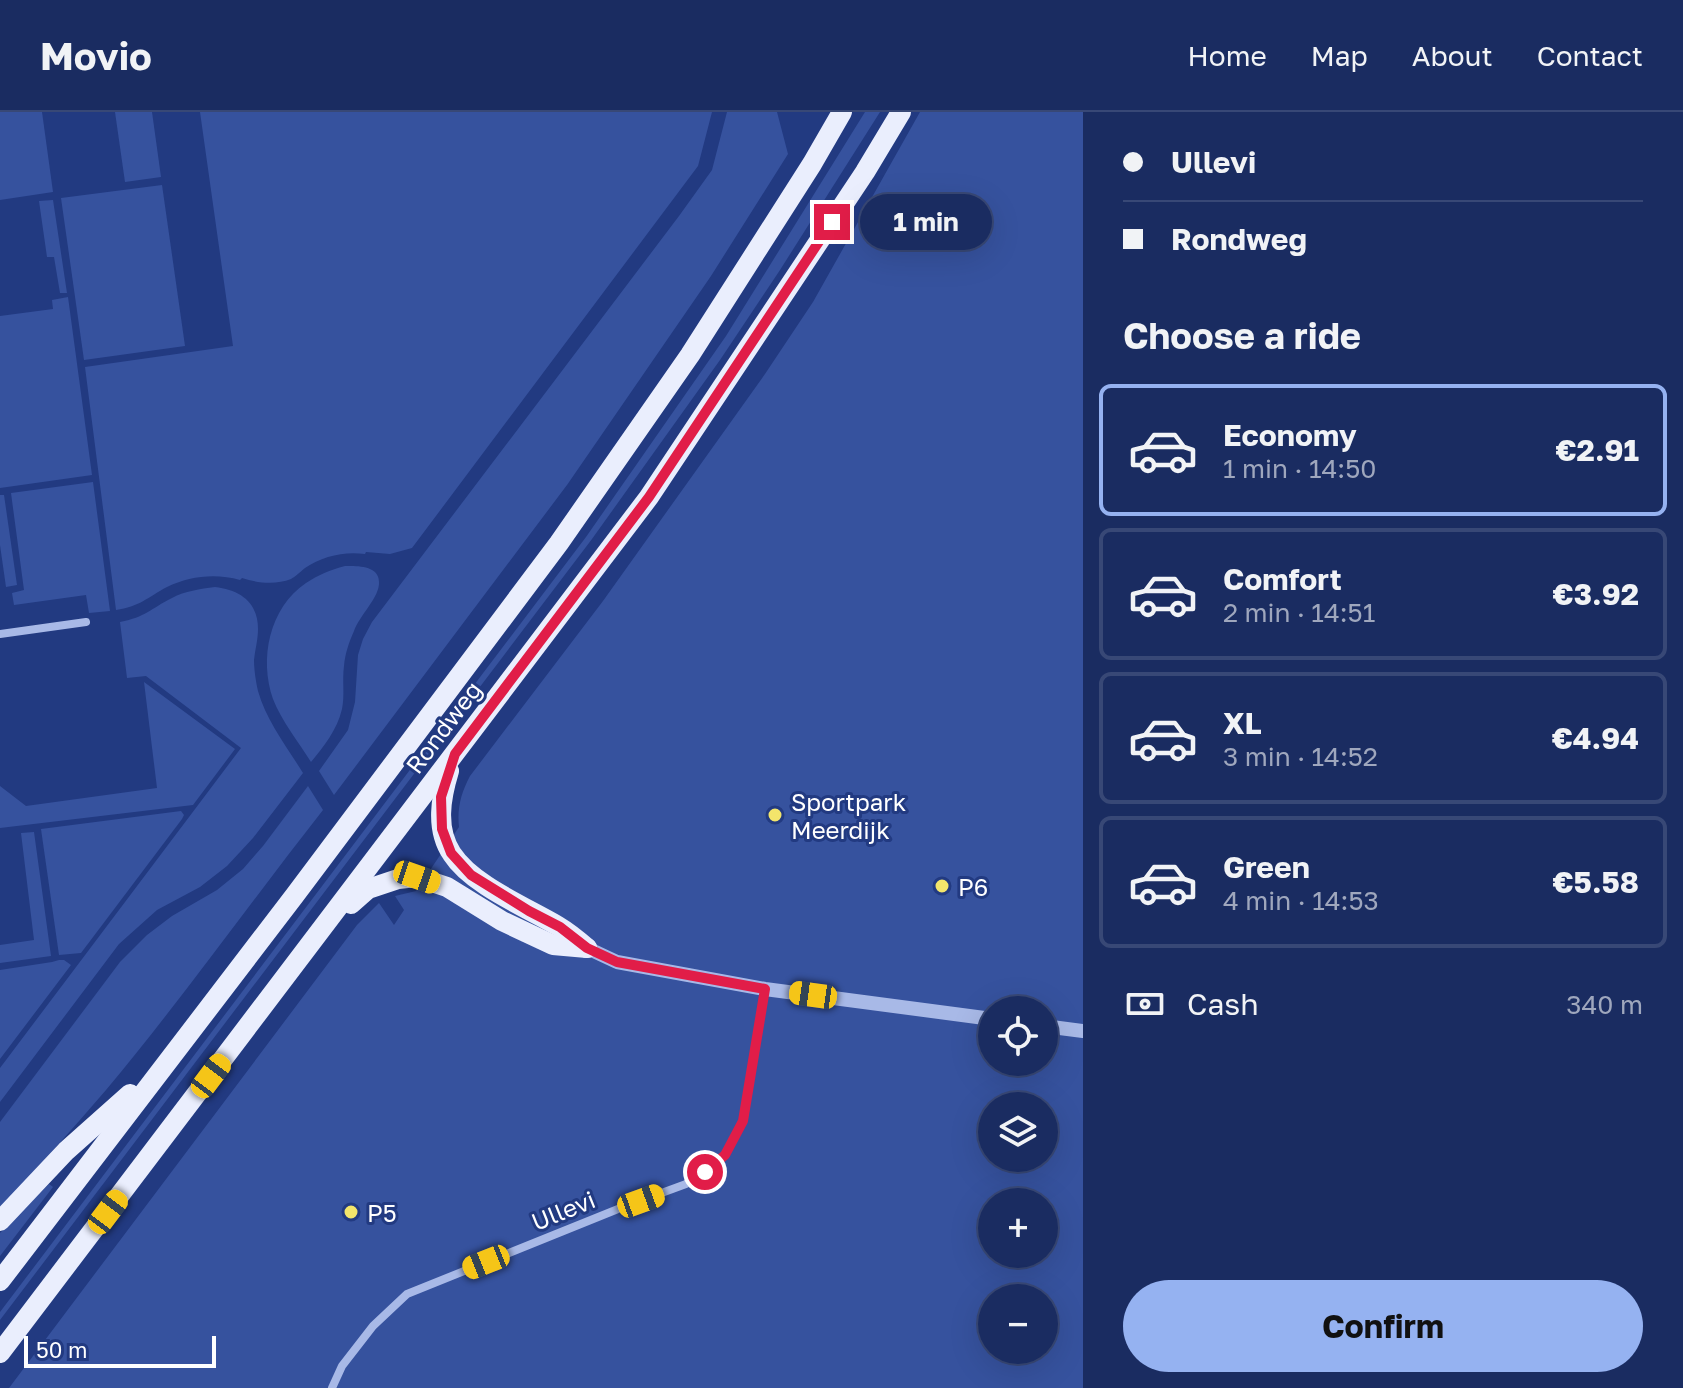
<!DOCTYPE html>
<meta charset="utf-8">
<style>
:root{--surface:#1a2c61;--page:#27386a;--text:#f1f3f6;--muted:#9fa7bd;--line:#384876;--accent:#95b2f1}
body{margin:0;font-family:"Golos Text",sans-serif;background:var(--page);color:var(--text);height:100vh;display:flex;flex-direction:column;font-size:30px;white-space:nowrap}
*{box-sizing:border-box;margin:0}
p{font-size:26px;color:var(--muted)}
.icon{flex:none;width:44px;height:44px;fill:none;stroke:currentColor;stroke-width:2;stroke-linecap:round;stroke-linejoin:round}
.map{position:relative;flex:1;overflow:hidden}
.side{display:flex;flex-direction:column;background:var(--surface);width:600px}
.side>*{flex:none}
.top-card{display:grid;align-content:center;height:176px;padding:0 40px;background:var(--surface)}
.fabs{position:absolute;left:978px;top:884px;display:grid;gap:16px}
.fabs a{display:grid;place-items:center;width:80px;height:80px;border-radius:50%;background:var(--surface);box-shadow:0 8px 32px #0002,0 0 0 2px var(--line);font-size:40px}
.scale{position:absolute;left:24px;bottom:20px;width:192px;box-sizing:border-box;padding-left:8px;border:4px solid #fff;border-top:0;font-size:22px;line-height:28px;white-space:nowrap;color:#fff;-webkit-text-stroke:6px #223a81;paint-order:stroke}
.end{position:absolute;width:36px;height:36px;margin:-18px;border:10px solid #e11d48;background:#fff;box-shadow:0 0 0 4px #fff}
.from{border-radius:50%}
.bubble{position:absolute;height:56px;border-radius:28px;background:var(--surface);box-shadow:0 8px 32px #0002,0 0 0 2px var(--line);font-size:26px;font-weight:700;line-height:56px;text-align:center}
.car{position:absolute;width:24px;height:48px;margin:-24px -12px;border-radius:10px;box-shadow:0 0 6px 2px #0007;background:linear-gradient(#f5c518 24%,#345 0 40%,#f5c518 0 76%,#345 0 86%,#f5c518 0)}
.top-card b{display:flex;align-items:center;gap:28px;height:76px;font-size:30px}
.top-card b+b{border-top:2px solid var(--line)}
.top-card i{width:20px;height:20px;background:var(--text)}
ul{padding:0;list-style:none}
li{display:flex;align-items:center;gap:24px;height:132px;margin:0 16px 12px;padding:0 24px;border:4px solid var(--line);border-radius:12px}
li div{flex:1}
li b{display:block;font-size:30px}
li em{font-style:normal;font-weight:700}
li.active{border-color:var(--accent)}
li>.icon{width:72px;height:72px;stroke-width:1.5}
h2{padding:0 40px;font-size:36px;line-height:96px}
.pay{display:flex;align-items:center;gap:20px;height:88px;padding:0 40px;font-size:30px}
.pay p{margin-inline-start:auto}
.button{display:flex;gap:16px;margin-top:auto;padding:16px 40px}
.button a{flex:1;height:92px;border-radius:48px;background:var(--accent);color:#111;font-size:32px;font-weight:700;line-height:92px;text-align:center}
header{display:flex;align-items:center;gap:48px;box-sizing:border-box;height:112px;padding:0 40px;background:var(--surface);border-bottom:2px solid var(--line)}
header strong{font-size:38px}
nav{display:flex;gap:44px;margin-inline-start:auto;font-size:28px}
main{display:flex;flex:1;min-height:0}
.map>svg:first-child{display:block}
</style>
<header>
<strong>Movio</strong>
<nav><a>Home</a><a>Map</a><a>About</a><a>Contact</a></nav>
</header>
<main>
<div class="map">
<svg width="1083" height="1276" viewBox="0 0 1083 1276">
<rect width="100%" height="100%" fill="#223a81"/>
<!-- green -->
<g fill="#36529e" fill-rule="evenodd">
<polygon points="0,0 42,0 53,80 0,88"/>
<polygon points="115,0 152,0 161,65 125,70"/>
<path d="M 200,0 L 712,0 L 698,54 L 412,436 L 390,442 L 366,440 L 365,442 C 345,439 322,444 305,456 C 300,460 295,465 291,467 C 276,473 257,471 242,466 L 240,468 C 216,461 189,464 167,475 C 148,485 139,495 116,498 L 85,255 L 233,234 Z"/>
<polygon points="727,0 777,0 788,42 711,164 567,373 334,683 319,659 348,618 355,590 358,543 363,527 372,510 679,104 712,58"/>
<polygon points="865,0 880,0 780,158 720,248 592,427 0,1208 0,1200 586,425 726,224"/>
<path d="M 920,0 L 1083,0 L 1083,1276 L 9,1276 L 357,813 L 379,791 L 394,813 L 404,798 L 395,784 L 416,779 L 459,715 C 457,696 461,681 470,664 L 603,489 L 765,262 L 813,190 ZM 992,898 L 1044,898 L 1044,950 L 992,950 ZM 992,994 L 1044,994 L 1044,1046 L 992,1046 ZM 992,1090 L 1044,1090 L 1044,1142 L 992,1142 ZM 992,1186 L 1044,1186 L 1044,1238 L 992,1238 Z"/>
<polygon points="162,73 185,234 84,248 61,86"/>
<polygon points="53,88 67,181 60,181 54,145 47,145 39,89"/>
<polygon points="68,185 92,363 0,376 0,204 53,197 52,188"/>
<polygon points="93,370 110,499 89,501 86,483 14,493 12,481 24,478 11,381"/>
<polygon points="0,383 4,383 17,473 6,475 0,433"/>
<path d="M 345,454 C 356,454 379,453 379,470 C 380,485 359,504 354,519 C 349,530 345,542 344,554 C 342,569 345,583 342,597 C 337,618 324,634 311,650 C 299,631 281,608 273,587 C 259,547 269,496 306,471 C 318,463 330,458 345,454 Z"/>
<path d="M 215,475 C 240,478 258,490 258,517 C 258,528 255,538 254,548 C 254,558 256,570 258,579 C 266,608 287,635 303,661 L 253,726 L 227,754 L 200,775 L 157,798 L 119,832 L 0,990 L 0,956 L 241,636 L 146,564 L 127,566 L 120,510 C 146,505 150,497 172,486 C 185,479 200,477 215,475 Z"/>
<polygon points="144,570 235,637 193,693 0,716 0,674 26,694 157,676"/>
<path d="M 308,674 L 323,698 C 250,791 182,887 106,978 C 72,1018 36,1057 0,1096 L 0,1010 L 120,850 L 147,823 L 172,804 L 217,778 L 243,757 L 263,734 Z"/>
<polygon points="181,699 184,703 182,707 81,841 59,843 41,717"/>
<polygon points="34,720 51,844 0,851 0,833 34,828 21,721"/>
<polygon points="59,848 64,848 71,853 0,947 0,858 52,850"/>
<polygon points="49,1072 53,1075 0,1144 0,1121"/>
</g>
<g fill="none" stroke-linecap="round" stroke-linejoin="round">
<!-- minor -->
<g stroke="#a8b9e7" stroke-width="8">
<polyline points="0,522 86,510"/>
<polyline points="332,1276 342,1254 373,1214 407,1182 618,1097 686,1072 725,1043 743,1009 765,877"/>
</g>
<!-- tertiary -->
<g stroke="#a8b9e7" stroke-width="14">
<polyline points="587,836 617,850 765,877 992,907"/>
<polyline points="1044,914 1083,919"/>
</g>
<!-- primary -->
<g stroke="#eaeefd" stroke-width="20">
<path d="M 449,659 C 441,685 435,717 452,742 C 472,773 526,795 558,814 C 568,820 578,828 587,836"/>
<polyline points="351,792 368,777 398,767 417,765 447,775 502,809 553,833 587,836"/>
<polyline points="0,1109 66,1039 130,982"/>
<polyline points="0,1169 295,783 559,431 690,243 812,52 842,0"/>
<polyline points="0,1241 649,385 865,60 901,0"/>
</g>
</g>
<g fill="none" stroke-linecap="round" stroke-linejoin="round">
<!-- route -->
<polyline stroke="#e11d48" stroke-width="10" points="705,1060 725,1043 743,1009 765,877 617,850 587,836 560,815 529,799 471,763 451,741 442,717 441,685 455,642 649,385 832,110"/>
</g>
<!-- markers -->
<g fill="#f3e56b" stroke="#223a81" stroke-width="3">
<circle cx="775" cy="703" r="8"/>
<circle cx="942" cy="774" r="8"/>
<circle cx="351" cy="1100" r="8"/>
</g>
<g text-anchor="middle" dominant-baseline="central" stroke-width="6" stroke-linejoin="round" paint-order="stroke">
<!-- street labels -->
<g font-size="24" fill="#fff" stroke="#223a81">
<text transform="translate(443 615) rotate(-53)">Rondweg</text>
<text transform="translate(563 1098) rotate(-22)">Ullevi</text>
</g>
<!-- poi labels -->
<g font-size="24" fill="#fff" stroke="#223a81" text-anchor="start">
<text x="791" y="689">Sportpark<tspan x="791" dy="28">Meerdijk</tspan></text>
<text x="958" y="774">P6</text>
<text x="367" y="1100">P5</text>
</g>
</g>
</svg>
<div class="fabs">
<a><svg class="icon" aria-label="locate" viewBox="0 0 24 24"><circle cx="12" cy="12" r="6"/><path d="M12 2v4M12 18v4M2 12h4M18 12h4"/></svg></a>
<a><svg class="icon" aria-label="layers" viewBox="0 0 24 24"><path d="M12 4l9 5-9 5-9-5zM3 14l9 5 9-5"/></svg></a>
<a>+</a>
<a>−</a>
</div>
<div class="scale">50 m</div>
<i class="end from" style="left:705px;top:1060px"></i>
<i class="end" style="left:832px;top:110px"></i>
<div class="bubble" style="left:860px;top:82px;width:132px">1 min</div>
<i class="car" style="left:417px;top:765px;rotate:109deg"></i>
<i class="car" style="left:813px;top:883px;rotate:278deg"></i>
<i class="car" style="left:211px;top:964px;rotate:37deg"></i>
<i class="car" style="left:641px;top:1089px;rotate:70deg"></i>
<i class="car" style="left:108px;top:1100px;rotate:37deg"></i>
<i class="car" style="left:486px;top:1150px;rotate:248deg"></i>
</div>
<section class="side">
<div class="top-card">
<b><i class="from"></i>Ullevi</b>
<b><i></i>Rondweg</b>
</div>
<h2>Choose a ride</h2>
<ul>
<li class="active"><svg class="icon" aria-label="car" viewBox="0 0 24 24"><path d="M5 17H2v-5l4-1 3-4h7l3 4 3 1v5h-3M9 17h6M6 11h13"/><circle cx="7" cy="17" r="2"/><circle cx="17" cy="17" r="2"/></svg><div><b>Economy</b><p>1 min · 14:50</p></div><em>€2.91</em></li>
<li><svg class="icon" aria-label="car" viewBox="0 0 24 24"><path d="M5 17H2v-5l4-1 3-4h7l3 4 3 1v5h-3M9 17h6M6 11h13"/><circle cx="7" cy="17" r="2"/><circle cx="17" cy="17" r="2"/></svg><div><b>Comfort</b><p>2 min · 14:51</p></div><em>€3.92</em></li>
<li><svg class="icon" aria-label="car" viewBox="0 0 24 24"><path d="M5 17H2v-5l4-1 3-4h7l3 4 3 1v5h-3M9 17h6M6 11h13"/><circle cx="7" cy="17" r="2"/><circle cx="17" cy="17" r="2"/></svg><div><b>XL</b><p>3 min · 14:52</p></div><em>€4.94</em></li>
<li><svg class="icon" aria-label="car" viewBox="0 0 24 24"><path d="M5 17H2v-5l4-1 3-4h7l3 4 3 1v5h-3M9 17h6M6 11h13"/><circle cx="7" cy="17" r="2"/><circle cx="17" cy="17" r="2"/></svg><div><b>Green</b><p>4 min · 14:53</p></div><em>€5.58</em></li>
</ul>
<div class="pay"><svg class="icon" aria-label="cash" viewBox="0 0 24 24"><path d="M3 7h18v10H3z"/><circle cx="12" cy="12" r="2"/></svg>Cash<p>340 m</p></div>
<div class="button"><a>Confirm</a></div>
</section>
</main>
